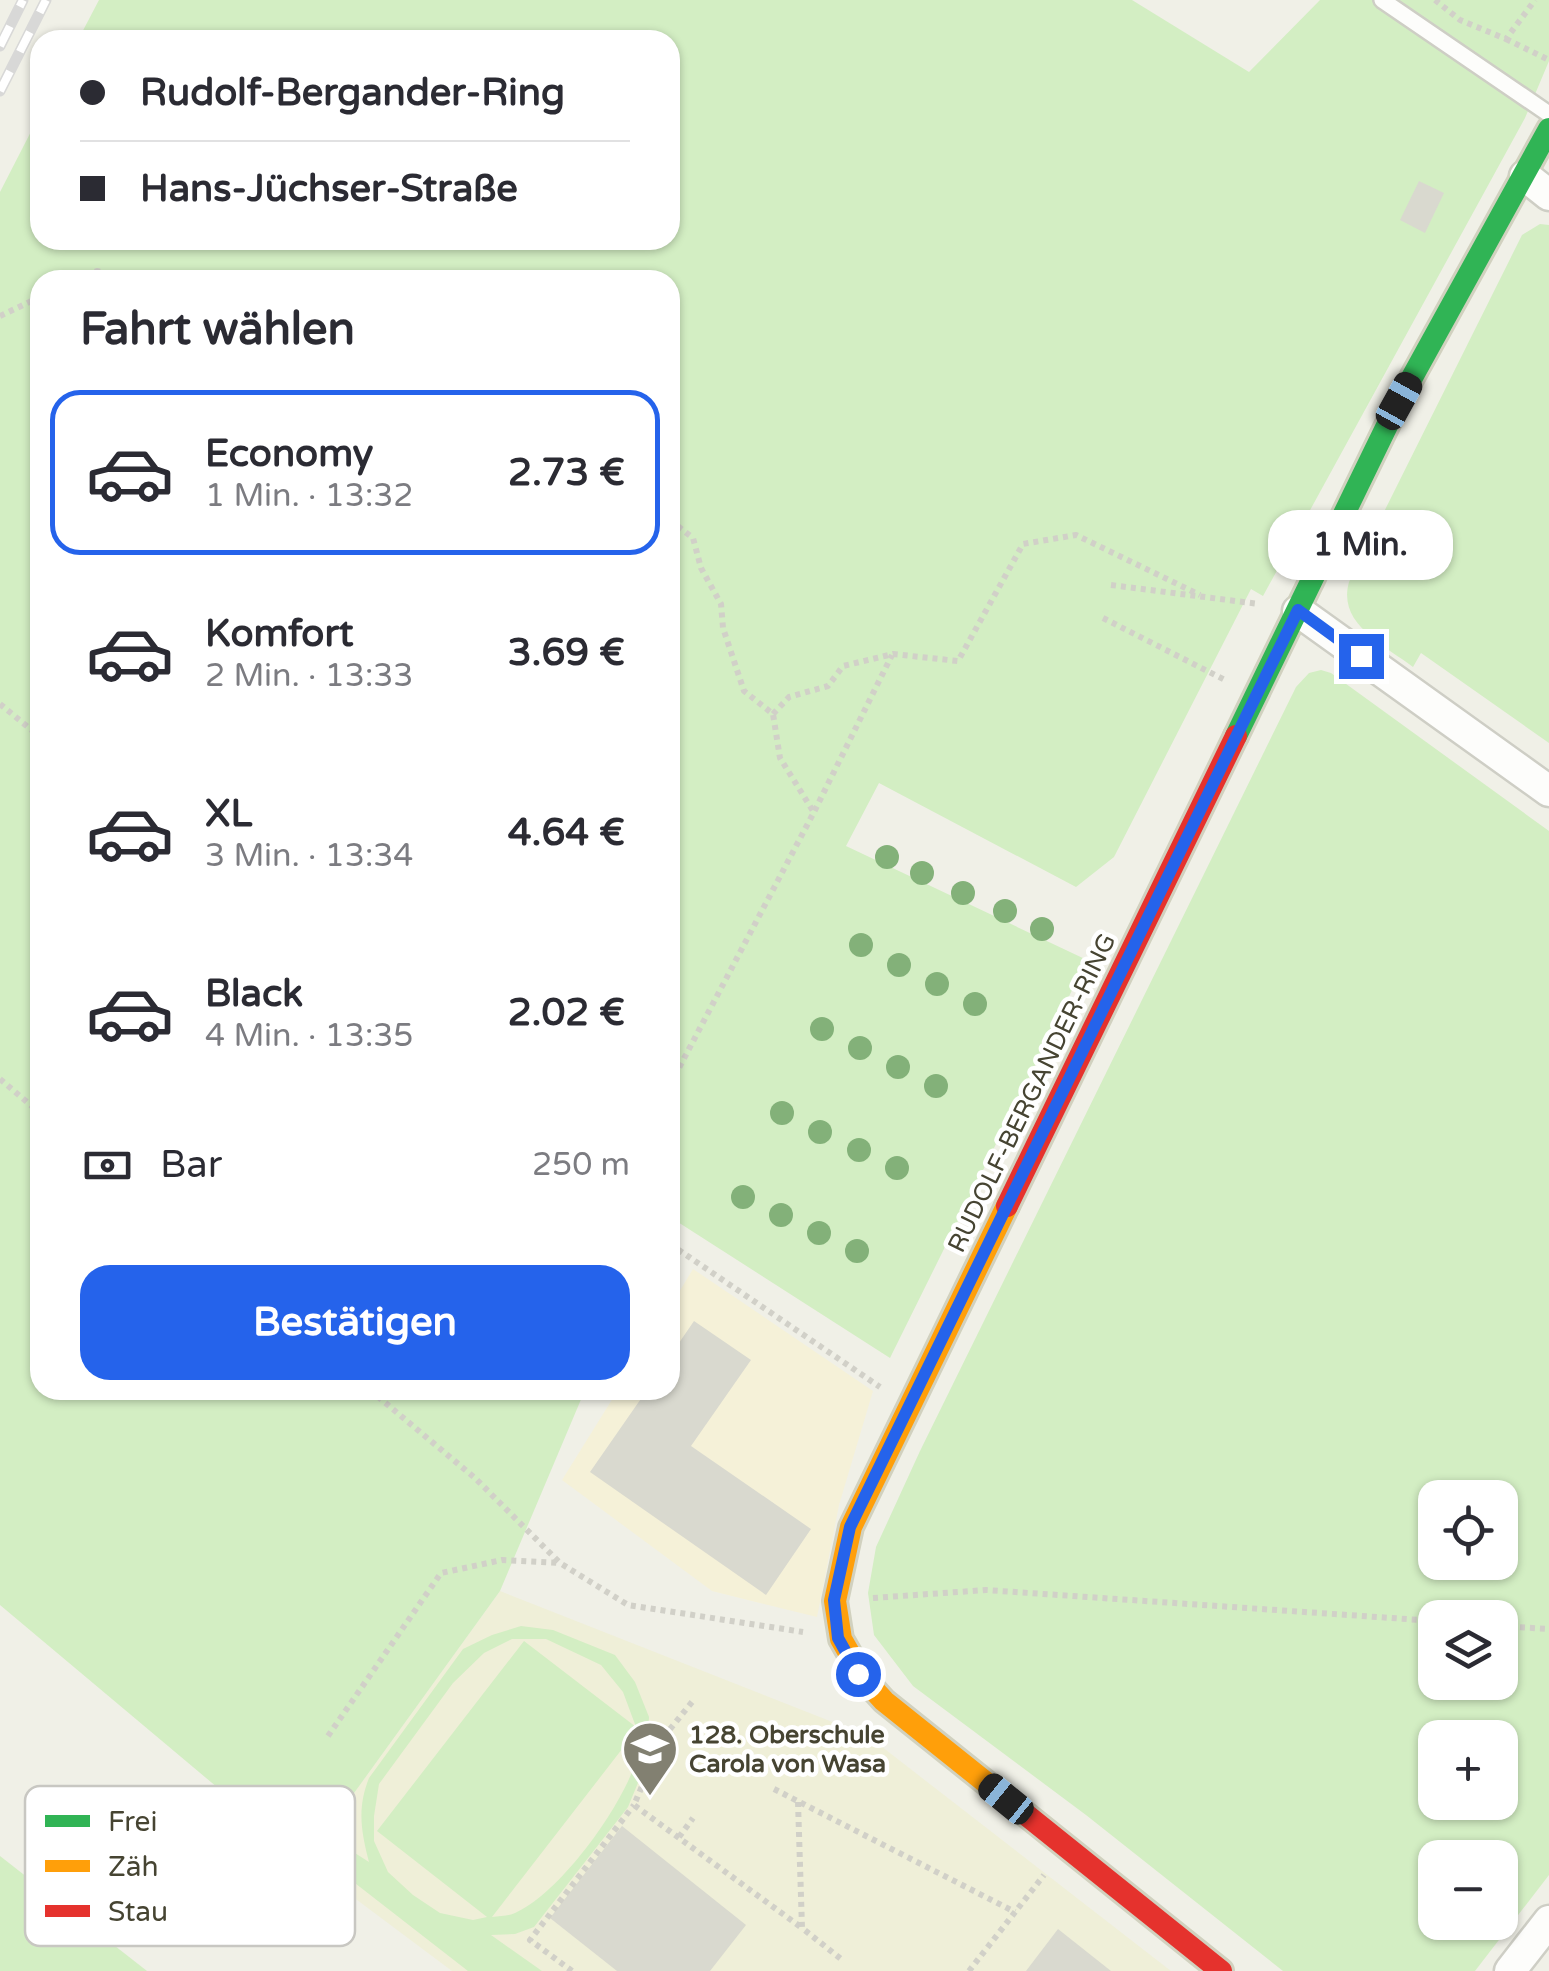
<!DOCTYPE html>
<html lang="de">
<meta charset="utf-8">
<style>
:root{--surface:#fff;--page:#f7f7f7;--text:#2b2b33;--muted:#7c7c81;--line:#e1e1e2;--accent:#2563eb}
body{margin:0;font-family:"Varela Round",sans-serif;background:var(--page);color:var(--text);height:100vh;display:flex;flex-direction:column;font-size:38px;white-space:nowrap}
*{box-sizing:border-box;margin:0}
p{font-size:32px;color:var(--muted)}
.icon{flex:none;width:55px;height:55px;fill:none;stroke:currentColor;stroke-width:2;stroke-linecap:round;stroke-linejoin:round}
.map{position:relative;flex:1;overflow:hidden}
.drawer{position:absolute;left:30px;top:270px;width:650px;height:1130px;display:flex;flex-direction:column;background:var(--surface);border-radius:30px;box-shadow:0 2px 8px #0004}
.drawer>*{flex:none}
.guide{position:absolute;left:30px;top:30px;width:650px;height:220px;border-radius:30px;box-shadow:0 2px 8px #0004;display:grid;align-content:center;height:220px;padding:0 50px;background:var(--surface)}
.buttons{position:absolute;left:1418px;top:1480px;display:grid;gap:20px}
.buttons a{display:grid;place-items:center;width:100px;height:100px;border-radius:20px;background:var(--surface);box-shadow:0 2px 8px #0004;font-size:50px}
.end{position:absolute;width:45px;height:45px;margin:-22px;border:12px solid #2563eb;background:#fff;box-shadow:0 0 0 5px #fff}
.from{border-radius:50%}
.bubble{position:absolute;height:70px;border-radius:30px;background:var(--surface);box-shadow:0 2px 8px #0004;font-size:32px;font-weight:700;line-height:70px;text-align:center}
.car{position:absolute;width:30px;height:60px;margin:-30px -15px;border-radius:12px;box-shadow:0 0 8px 2px #0007;background:linear-gradient(#222 24%,#8ab4d8 0 40%,#222 0 76%,#8ab4d8 0 86%,#222 0)}
.guide b{display:flex;align-items:center;gap:35px;height:95px;font-size:38px}
.guide b+b{border-top:2px solid var(--line)}
.guide i{width:25px;height:25px;background:var(--text)}
ul{padding:0;list-style:none}
li{display:flex;align-items:center;gap:30px;height:165px;margin:0 20px 15px;padding:0 30px;border:5px solid transparent;border-radius:30px}
li div{flex:1}
li b{display:block;font-size:38px}
li em{font-style:normal;font-weight:700}
li.current{border-color:var(--accent)}
li>.icon{width:90px;height:90px;stroke-width:1.5}
h2{padding:0 50px;font-size:45px;line-height:120px}
.pay{display:flex;align-items:center;gap:25px;height:110px;padding:0 50px;font-size:38px}
.pay p{margin-inline-start:auto}
.cta{display:flex;gap:20px;margin-top:auto;padding:20px 50px}
.cta a{flex:1;height:115px;border-radius:30px;background:var(--accent);color:#fff;font-size:40px;font-weight:700;line-height:115px;text-align:center}
.map>svg:first-child{display:block}
</style>
<div class="map">
<svg width="1549" height="1971" viewBox="0 0 1549 1971">
<rect width="100%" height="100%" fill="#f0f0e7"/>
<!-- commercial -->
<polygon fill="#f5f1d8" points="693,1269 873,1391 839,1505 817,1617 712,1591 562,1480 618,1390 670,1390 670,1307"/>
<!-- education -->
<polygon fill="#efefd8" points="500,1591 868,1736 1171,1971 452,1971 305,1861"/>
<!-- green -->
<g fill="#d3eec3" fill-rule="evenodd">
<polygon points="99,0 1132,0 1249,72 1320,0 1549,0 1549,61 1525,118 1263,596 1251,589 1114,857 1076,887 879,783 846,846 1087,960 890,1358 670,1217 670,280 40,280 40,1390 585,1390 500,1591 305,1861 0,1605 0,192 40,114 40,240 670,240 670,40 78,40"/>
<path d="M 1540,224 L 1549,225 L 1549,743 L 1421,653 L 1413,667 C 1384,645 1337,624 1349,582 L 1522,235 Z"/>
<path d="M 1321,670 L 1331,673 L 1549,831 L 1549,1875 L 1475,1971 L 1283,1971 L 1086,1815 L 913,1686 L 874,1635 L 868,1593 L 876,1547 L 920,1451 L 1296,687 L 1309,673 ZM 1435,1498 L 1500,1498 L 1500,1562 L 1435,1562 ZM 1435,1618 L 1500,1618 L 1500,1682 L 1435,1682 ZM 1435,1738 L 1500,1738 L 1500,1802 L 1435,1802 ZM 1435,1858 L 1500,1858 L 1500,1922 L 1435,1922 Z"/>
<path d="M 521,1626 L 553,1630 L 615,1655 L 635,1682 L 649,1717 L 647,1761 L 628,1807 L 534,1927 L 515,1934 L 491,1935 L 542,1971 L 468,1971 L 324,1859 L 336,1841 L 369,1862 C 361,1831 357,1808 369,1778 L 463,1649 L 492,1635 ZM 512,1639 L 546,1639 L 601,1665 L 623,1692 L 636,1727 L 524,1641 L 377,1831 L 487,1917 L 473,1920 L 440,1913 L 413,1895 L 388,1872 L 374,1841 L 374,1816 L 379,1784 L 453,1683 L 484,1653 ZM 636,1731 C 637,1739 640,1747 638,1754 C 627,1801 560,1894 515,1913 C 509,1916 500,1916 492,1917 Z"/>
<polygon points="0,1856 147,1971 0,1971"/>
</g>
<!-- building -->
<g fill="#d9d9cf">
<polygon points="1419,181 1444,193 1425,233 1400,220"/>
<polygon points="694,1321 751,1360 691,1446 811,1529 766,1595 590,1472 647,1390 670,1390 670,1356"/>
<polygon points="622,1826 746,1925 710,1971 617,1971 550,1918"/>
<polygon points="1058,1929 1111,1971 1026,1971"/>
</g>
<g fill="none" stroke-linecap="round" stroke-linejoin="round">
<!-- lane casing -->
<g stroke="#cecec5" stroke-width="20">
<polyline id="lane" points="1382,0 1549,114"/>
</g>
<!-- street casing -->
<g stroke="#cecec5" stroke-width="35">
<g id="street">
<polyline points="1525,176 1549,195"/>
<polyline points="1298,611 1549,791"/>
<polyline points="1510,1971 1549,1921"/>
</g>
</g>
<!-- fast casing -->
<g stroke="#d1d1bf" stroke-width="28">
<polyline id="fast" points="1236,736 1399,401 1549,129"/>
</g>
<!-- slow casing -->
<g stroke="#d1d1bf" stroke-width="28">
<polyline id="slow" points="999,1793 884,1701 864,1679 841,1639 835,1601 851,1527 1007,1206"/>
</g>
<!-- jam casing -->
<g stroke="#d1d1bf" stroke-width="28">
<g id="jam">
<polyline points="1007,1206 1236,736"/>
<polyline points="999,1793 1221,1971"/>
</g>
</g>
<!-- path -->
<g stroke="#d1d0c8" stroke-width="6" stroke-dasharray="5 5" stroke-linecap="butt">
<polyline points="1435,0 1460,20 1506,39 1535,0"/>
<polyline points="1506,39 1549,60"/>
<polyline points="77,280 97,271 136,280"/>
<polyline points="0,316 40,297"/>
<polyline points="670,520 693,538 701,568 721,604 723,628 744,691 773,714 780,758 813,811"/>
<polyline points="1111,585 1259,604"/>
<polyline points="1103,618 1225,680"/>
<polyline points="0,704 40,737"/>
<polyline points="773,714 789,697 828,686 843,666 893,654 958,661 1023,544 1076,535 1200,595"/>
<polyline points="0,1079 40,1113"/>
<polyline points="670,1085 814,812 892,655"/>
<polyline points="670,1244 880,1387"/>
<polyline points="370,1390 475,1478 560,1563 628,1605 803,1632"/>
<polyline points="873,1598 986,1590 1435,1621"/>
<polyline points="1500,1626 1549,1629"/>
<polyline points="692,1702 662,1739 634,1805 802,1928"/>
<polyline points="328,1736 441,1573 502,1560 559,1563"/>
<polyline points="774,1789 1015,1912"/>
<polyline points="798,1802 802,1928 841,1959"/>
<polyline points="679,1837 693,1818"/>
<polyline points="572,1971 530,1940 634,1805"/>
<polyline points="969,1971 1044,1875"/>
</g>
<!-- lane -->
<use href="#lane" stroke="#fdfdfb" stroke-width="15"/>
<!-- street -->
<use href="#street" stroke="#fdfdfb" stroke-width="30"/>
<!-- fast -->
<use href="#fast" stroke="#30b455" stroke-width="22"/>
<!-- slow -->
<use href="#slow" stroke="#ff9f0a" stroke-width="22"/>
<!-- jam -->
<use href="#jam" stroke="#e5322d" stroke-width="22"/>
<!-- rail casing -->
<g stroke="#d8d8d7" stroke-width="11">
<g id="rail">
<polyline points="0,46 23,0"/>
<polyline points="0,91 46,0"/>
</g>
</g>
<!-- rail -->
<use href="#rail" stroke="#fff" stroke-width="8" stroke-dasharray="22" stroke-linecap="butt"/>
</g>
<!-- trees -->
<g fill="#83b179">
<circle cx="887" cy="857" r="12"/>
<circle cx="922" cy="873" r="12"/>
<circle cx="963" cy="893" r="12"/>
<circle cx="1005" cy="911" r="12"/>
<circle cx="1042" cy="929" r="12"/>
<circle cx="861" cy="945" r="12"/>
<circle cx="899" cy="965" r="12"/>
<circle cx="937" cy="984" r="12"/>
<circle cx="975" cy="1004" r="12"/>
<circle cx="822" cy="1029" r="12"/>
<circle cx="860" cy="1048" r="12"/>
<circle cx="898" cy="1067" r="12"/>
<circle cx="936" cy="1086" r="12"/>
<circle cx="782" cy="1113" r="12"/>
<circle cx="820" cy="1132" r="12"/>
<circle cx="859" cy="1150" r="12"/>
<circle cx="897" cy="1168" r="12"/>
<circle cx="743" cy="1197" r="12"/>
<circle cx="781" cy="1215" r="12"/>
<circle cx="819" cy="1233" r="12"/>
<circle cx="857" cy="1251" r="12"/>
</g>
<g fill="none" stroke-linecap="round" stroke-linejoin="round">
<!-- route -->
<polyline stroke="#2563eb" stroke-width="12" points="858,1674 838,1638 834,1600 850,1527 1298,610 1361,656"/>
</g>
<!-- icons -->
<defs>
<g id="school-pin" transform="scale(2.875)"><path d="M0 17L-7.5 6A9.5 9.5 0 1 1 7.5 6Z" fill="#828071" stroke="#fff"/><path d="M0-5L7-2L0 1L-7-2ZM-4 1L0 2.5L4 1V4Q0 6-4 4Z" fill="#fff"/></g>
</defs>
<g fill-rule="evenodd">
<use href="#school-pin" x="650" y="1749"/>
</g>
<g text-anchor="middle" dominant-baseline="central" stroke-width="9" stroke-linejoin="round" paint-order="stroke">
<!-- street labels -->
<g font-size="25" fill="#464432" stroke="#fff">
<text transform="translate(1032 1093) rotate(-64)">RUDOLF-BERGANDER-RING</text>
</g>
<!-- poi labels -->
<g font-size="25" font-weight="bold" fill="#464432" stroke="#fff" text-anchor="start">
<text x="689" y="1735">128. Oberschule<tspan x="689" dy="29">Carola von Wasa</tspan></text>
</g>
</g>
<!-- legend -->
<rect x="25" y="1786" width="330" height="160" rx="15" fill="#fff" stroke="#c8c7c2" stroke-width="2.5"/>
<rect x="45" y="1815" width="45" height="12" fill="#30b455"/>
<rect x="45" y="1860" width="45" height="12" fill="#ff9f0a"/>
<rect x="45" y="1905" width="45" height="12" fill="#e5322d"/>
<g font-size="28" fill="#464432">
<text x="108" y="1831">Frei</text>
<text x="108" y="1876">Zäh</text>
<text x="108" y="1921">Stau</text>
</g>
</svg>
<div class="buttons">
<a><svg class="icon" aria-label="locate" viewBox="0 0 24 24"><circle cx="12" cy="12" r="6"/><path d="M12 2v4M12 18v4M2 12h4M18 12h4"/></svg></a>
<a><svg class="icon" aria-label="layers" viewBox="0 0 24 24"><path d="M12 4l9 5-9 5-9-5zM3 14l9 5 9-5"/></svg></a>
<a>+</a>
<a>−</a>
</div>
<i class="end from" style="left:858px;top:1674px"></i>
<i class="end" style="left:1361px;top:656px"></i>
<div class="bubble" style="left:1268px;top:510px;width:185px">1 Min.</div>
<i class="car" style="left:1399px;top:401px;rotate:29deg"></i>
<i class="car" style="left:1006px;top:1799px;rotate:309deg"></i>
<div class="guide">
<b><i class="from"></i>Rudolf-Bergander-Ring</b>
<b><i></i>Hans-Jüchser-Straße</b>
</div>
<section class="drawer">
<h2>Fahrt wählen</h2>
<ul>
<li class="current"><svg class="icon" aria-label="car" viewBox="0 0 24 24"><path d="M5 17H2v-5l4-1 3-4h7l3 4 3 1v5h-3M9 17h6M6 11h13"/><circle cx="7" cy="17" r="2"/><circle cx="17" cy="17" r="2"/></svg><div><b>Economy</b><p>1 Min. · 13:32</p></div><em>2.73 €</em></li>
<li><svg class="icon" aria-label="car" viewBox="0 0 24 24"><path d="M5 17H2v-5l4-1 3-4h7l3 4 3 1v5h-3M9 17h6M6 11h13"/><circle cx="7" cy="17" r="2"/><circle cx="17" cy="17" r="2"/></svg><div><b>Komfort</b><p>2 Min. · 13:33</p></div><em>3.69 €</em></li>
<li><svg class="icon" aria-label="car" viewBox="0 0 24 24"><path d="M5 17H2v-5l4-1 3-4h7l3 4 3 1v5h-3M9 17h6M6 11h13"/><circle cx="7" cy="17" r="2"/><circle cx="17" cy="17" r="2"/></svg><div><b>XL</b><p>3 Min. · 13:34</p></div><em>4.64 €</em></li>
<li><svg class="icon" aria-label="car" viewBox="0 0 24 24"><path d="M5 17H2v-5l4-1 3-4h7l3 4 3 1v5h-3M9 17h6M6 11h13"/><circle cx="7" cy="17" r="2"/><circle cx="17" cy="17" r="2"/></svg><div><b>Black</b><p>4 Min. · 13:35</p></div><em>2.02 €</em></li>
</ul>
<div class="pay"><svg class="icon" aria-label="cash" viewBox="0 0 24 24"><path d="M3 7h18v10H3z"/><circle cx="12" cy="12" r="2"/></svg>Bar<p>250 m</p></div>
<div class="cta"><a>Bestätigen</a></div>
</section>
</div>
